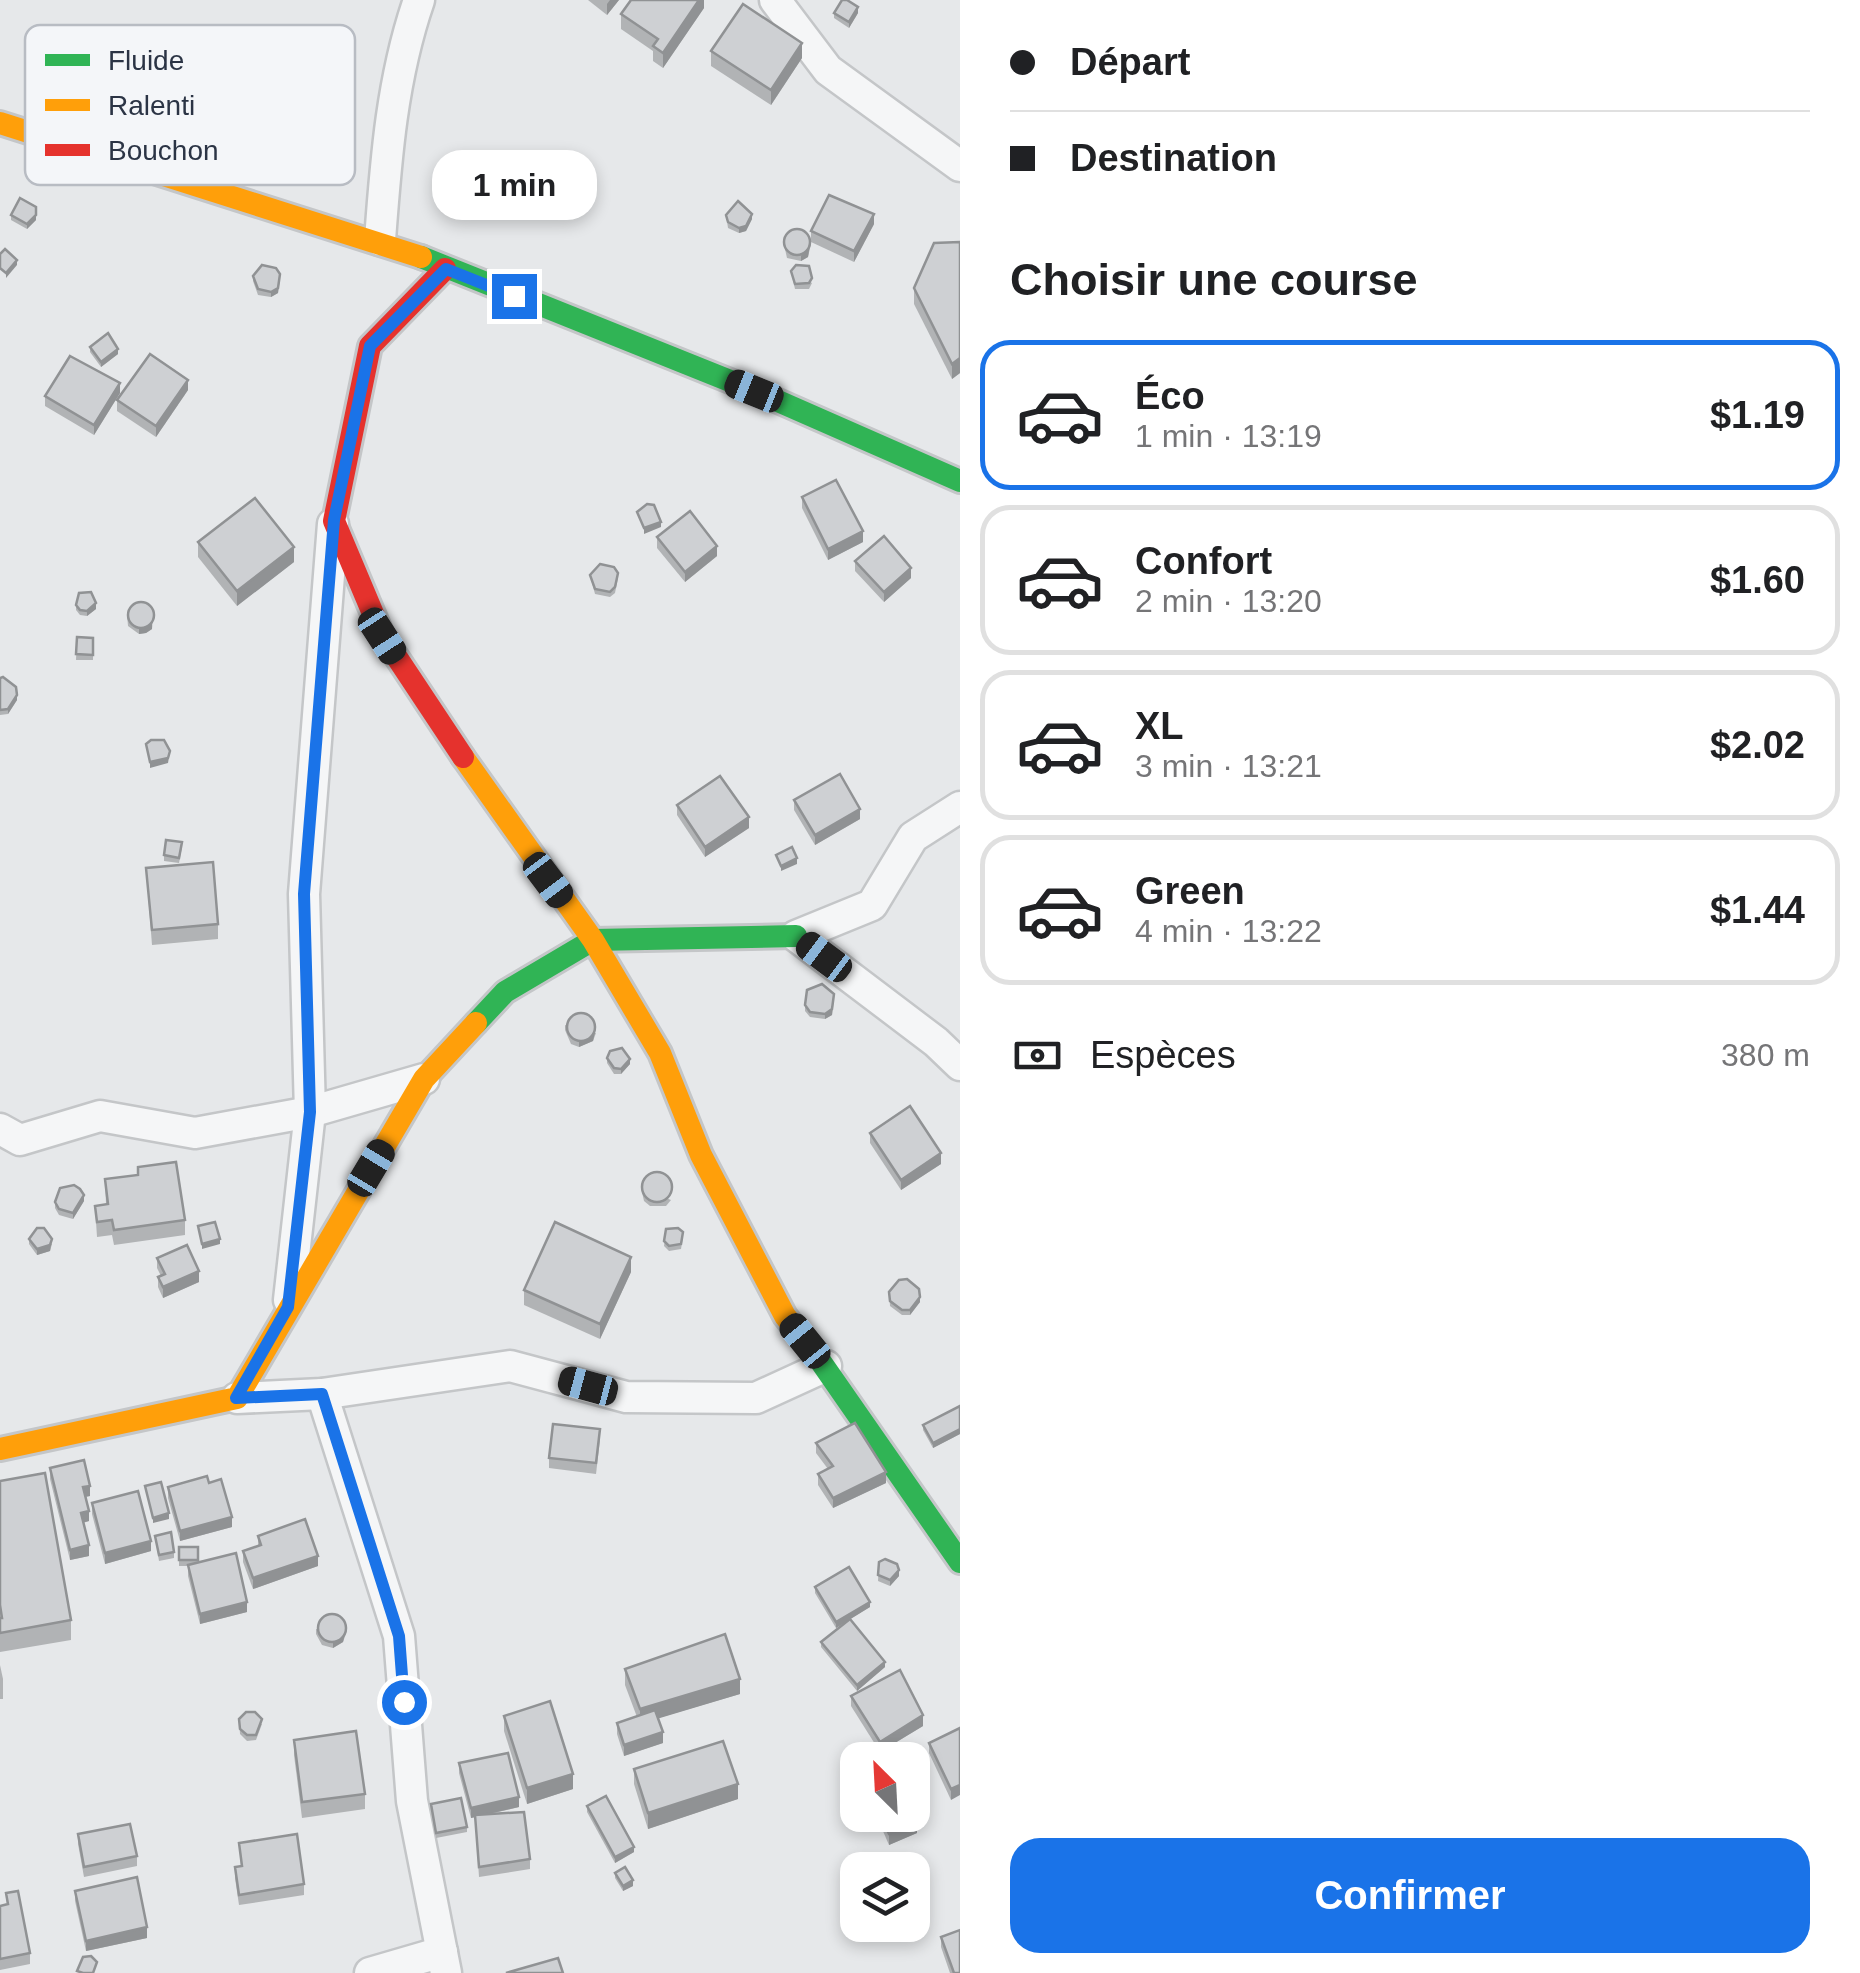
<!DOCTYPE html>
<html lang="fr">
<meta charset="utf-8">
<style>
:root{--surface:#fff;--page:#f2f2f2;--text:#202124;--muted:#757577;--line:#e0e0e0;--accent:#1a73e8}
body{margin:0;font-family:Arial,sans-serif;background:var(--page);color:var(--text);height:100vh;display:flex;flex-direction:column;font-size:38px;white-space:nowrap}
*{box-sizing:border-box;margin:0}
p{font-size:32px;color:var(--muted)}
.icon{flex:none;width:55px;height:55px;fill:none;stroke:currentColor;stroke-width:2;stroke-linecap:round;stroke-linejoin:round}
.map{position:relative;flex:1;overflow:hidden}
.side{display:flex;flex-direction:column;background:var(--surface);width:900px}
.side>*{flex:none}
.hud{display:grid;align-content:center;height:220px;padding:0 50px;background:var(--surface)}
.needle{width:65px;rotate:336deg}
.tools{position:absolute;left:840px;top:1742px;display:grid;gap:20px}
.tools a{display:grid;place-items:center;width:90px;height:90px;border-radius:20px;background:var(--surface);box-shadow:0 5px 15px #0003;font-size:50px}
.end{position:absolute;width:45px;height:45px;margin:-22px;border:12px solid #1a73e8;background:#fff;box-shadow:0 0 0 5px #fff}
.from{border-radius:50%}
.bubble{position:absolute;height:70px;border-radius:30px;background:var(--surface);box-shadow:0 5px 15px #0003;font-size:32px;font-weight:800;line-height:70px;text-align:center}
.car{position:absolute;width:30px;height:60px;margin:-30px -15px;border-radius:12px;box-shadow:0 0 8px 2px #0007;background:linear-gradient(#222 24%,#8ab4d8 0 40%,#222 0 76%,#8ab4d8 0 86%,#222 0)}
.hud b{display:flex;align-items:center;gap:35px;height:95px;font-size:38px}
.hud b+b{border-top:2px solid var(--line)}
.hud i{width:25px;height:25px;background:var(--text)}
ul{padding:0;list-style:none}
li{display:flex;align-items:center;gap:30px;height:150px;margin:0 20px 15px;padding:0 30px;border:5px solid var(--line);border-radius:30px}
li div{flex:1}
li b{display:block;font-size:38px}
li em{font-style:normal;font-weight:800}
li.on{border-color:var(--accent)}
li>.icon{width:90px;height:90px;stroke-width:1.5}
h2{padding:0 50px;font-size:45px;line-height:120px}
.pay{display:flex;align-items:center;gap:25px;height:110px;padding:0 50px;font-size:38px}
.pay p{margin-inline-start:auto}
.primary-button{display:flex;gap:20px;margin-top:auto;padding:20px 50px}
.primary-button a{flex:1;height:115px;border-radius:30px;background:var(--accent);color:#fff;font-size:40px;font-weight:800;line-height:115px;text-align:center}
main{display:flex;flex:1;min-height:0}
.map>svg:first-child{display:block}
</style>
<main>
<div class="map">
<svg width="960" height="1973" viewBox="0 0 960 1973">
<rect width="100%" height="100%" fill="#e6e8ea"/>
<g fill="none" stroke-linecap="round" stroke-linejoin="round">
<!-- street casing -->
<g stroke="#c4c6c8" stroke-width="35">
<g id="street">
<polyline points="775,0 828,70 960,166"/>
<path d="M 380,240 C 386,158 392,78 419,0"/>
<polyline points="960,807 913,837 872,905 796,936 936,1042 960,1065"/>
<polyline points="0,1129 20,1140 100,1116 195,1133 310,1112 424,1079"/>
<polyline points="289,1300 310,1112 304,894 333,524"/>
<polyline points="322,1394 399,1636 412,1801 446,1973"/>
<polyline points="237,1398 322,1394 510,1366 626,1397 756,1398 826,1366"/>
<polyline points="370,1973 442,1952"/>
</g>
</g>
<!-- fast casing -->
<g stroke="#c4c6c8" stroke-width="28">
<g id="fast">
<polyline points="421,257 755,391 960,481"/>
<polyline points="476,1023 505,992 593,940 796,936"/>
<polyline points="814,1352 960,1562"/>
</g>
</g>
<!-- slow casing -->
<g stroke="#c4c6c8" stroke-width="28">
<g id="slow">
<polyline points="0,123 421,257"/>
<polyline points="463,757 593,940 660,1053 701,1155 785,1316 814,1352"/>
<polyline points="0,1449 237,1398 424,1079 476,1023"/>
</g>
</g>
<!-- jam casing -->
<g stroke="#c4c6c8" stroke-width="28">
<polyline id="jam" points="445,269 370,346 334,521 382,635 463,757"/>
</g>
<!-- street -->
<use href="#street" stroke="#f5f6f7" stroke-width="30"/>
<!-- fast -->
<use href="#fast" stroke="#30b455" stroke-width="22"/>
<!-- slow -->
<use href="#slow" stroke="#ff9f0a" stroke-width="22"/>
<!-- jam -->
<use href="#jam" stroke="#e5322d" stroke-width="22"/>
</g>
<!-- wall -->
<g fill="#b1b3b5">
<polygon points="588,0 619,0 607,15"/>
<polygon points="704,0 704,8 663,68 653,61 653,51 621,29 621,14"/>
<polygon points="834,13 858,13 849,28 834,18"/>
<polygon points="711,51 802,58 771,105 711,66"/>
<polygon points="11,215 36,220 27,229 11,220"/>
<polygon points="726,215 752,219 746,231 739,233 728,228"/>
<polygon points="874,224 854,262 811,242 811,231"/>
<polygon points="783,240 811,244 808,257 801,261 787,258"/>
<polygon points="960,242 960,373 952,379 914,304 914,288"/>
<polygon points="791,271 812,283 809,289 795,289"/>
<polygon points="253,276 280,279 278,293 271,297 258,295 253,281"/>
<polygon points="90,347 118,354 101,367 90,352"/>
<polygon points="188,390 156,437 117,411 117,400"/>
<polygon points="120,393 94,435 45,406 45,396"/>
<polygon points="802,497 863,542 828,560 802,508"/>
<polygon points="657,537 717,556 685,582 657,548"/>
<polygon points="198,542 294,562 237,606 198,557"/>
<polygon points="855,561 911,578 884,602 855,571"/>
<polygon points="590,575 618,578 615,593 610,597 595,594"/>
<polygon points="76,605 96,609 87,616 80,615 76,610"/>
<polygon points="127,614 152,629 146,633 139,634 128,626"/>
<polygon points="77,637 93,638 93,660 76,660"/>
<polygon points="0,678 17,700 8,714 0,715"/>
<polygon points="794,800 860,819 815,845 794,810"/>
<polygon points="677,805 749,828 705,857 677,815"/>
<polygon points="182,847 179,863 164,861 164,855"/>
<polygon points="146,868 218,924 218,939 152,945"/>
<polygon points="834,999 832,1015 825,1019 810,1017 805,1011 805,1005"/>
<polygon points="565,1025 596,1033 593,1041 579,1047 571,1044 565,1030"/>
<polygon points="607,1058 630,1064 621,1074 614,1074 607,1063"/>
<polygon points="870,1133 941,1164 901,1190 870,1143"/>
<polygon points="105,1179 185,1220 185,1235 114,1245 112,1235 97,1237 95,1206 106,1204"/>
<polygon points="641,1188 671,1200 666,1206 650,1206 644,1201"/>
<polygon points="84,1201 73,1219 59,1215 55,1208 55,1202"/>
<polygon points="666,1229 683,1237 681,1249 669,1251 664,1246"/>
<polygon points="29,1239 52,1244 50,1251 37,1255 29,1244"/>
<polygon points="157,1258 199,1282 163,1298 158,1287 158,1277 161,1276 157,1268"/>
<polygon points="631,1272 600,1339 524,1305 524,1290"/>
<polygon points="889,1292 920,1302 910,1315 902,1315 890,1306"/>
<polygon points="923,1425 960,1434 933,1448 923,1430"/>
<polygon points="600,1440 596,1474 549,1468 549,1458"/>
<polygon points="816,1443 886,1483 833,1508 818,1485 818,1474 828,1469 816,1453"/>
<polygon points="50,1468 90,1496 86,1497 89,1521 83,1523 89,1556 70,1560 50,1479"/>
<polygon points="0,1481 71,1620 71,1640 0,1652"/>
<polygon points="209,1483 232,1527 180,1541 168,1498 168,1487"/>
<polygon points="92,1503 151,1551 105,1564 92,1514"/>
<polygon points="155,1536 174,1552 174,1558 159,1561"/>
<polygon points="258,1536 318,1566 253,1589 243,1562 243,1551 258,1546"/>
<polygon points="179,1547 198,1547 198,1563 247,1612 200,1624 188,1576 188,1566 179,1566"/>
<polygon points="879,1562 899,1576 890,1586 878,1581"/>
<polygon points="815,1587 870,1607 850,1619 885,1667 857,1691 821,1647 821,1642 847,1621 836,1628 815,1593"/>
<polygon points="316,1629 347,1631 343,1642 333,1648 322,1645 316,1634"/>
<polygon points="0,1665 3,1679 3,1699 0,1699"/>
<polygon points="625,1669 740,1694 658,1718 663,1743 624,1756 617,1734 617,1723 637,1717 625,1685"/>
<polygon points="851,1696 923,1726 880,1752 851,1706"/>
<polygon points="504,1716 573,1789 527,1804 504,1731"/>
<polygon points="239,1719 262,1724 256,1740 247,1741 240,1734"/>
<polygon points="960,1728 951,1800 929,1753 929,1743"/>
<polygon points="294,1740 365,1794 365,1809 302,1818 294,1755"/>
<polygon points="459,1763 519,1807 490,1814 530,1859 530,1869 479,1877 475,1817 471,1818 459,1773"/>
<polygon points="634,1769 738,1799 648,1829 634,1784"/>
<polygon points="431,1804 467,1827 467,1832 436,1838"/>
<polygon points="587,1806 634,1852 615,1863 587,1812"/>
<polygon points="876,1815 912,1815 917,1833 889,1845"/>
<polygon points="78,1834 137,1856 137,1866 84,1877 78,1844"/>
<polygon points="239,1843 304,1884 304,1895 239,1905 235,1878 235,1867 241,1866"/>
<polygon points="615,1873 633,1886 623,1891 615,1878"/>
<polygon points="75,1891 147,1938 86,1951 75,1901"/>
<polygon points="6,1893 30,1953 30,1964 0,1970 0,1906 7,1905"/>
<polygon points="941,1937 960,1973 950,1973 941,1947"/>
</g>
<!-- shaded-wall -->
<g fill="#909294">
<polygon points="610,0 619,0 607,15 607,4"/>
<polygon points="699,0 704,0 704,8 663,68 663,53"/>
<polygon points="858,7 858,13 849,28 849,22"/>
<polygon points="802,43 802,58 771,105 771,90"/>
<polygon points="752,214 752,219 746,231 739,233 739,228"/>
<polygon points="874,214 874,224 854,262 854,251"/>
<polygon points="36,215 36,220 27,229 27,224"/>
<polygon points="811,238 808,257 801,261 801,256"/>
<polygon points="17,260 17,265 6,278 6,273"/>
<polygon points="280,274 278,293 271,297 271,292"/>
<polygon points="118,349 118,354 101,367 101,362"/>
<polygon points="960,358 960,373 952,379 952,364"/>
<polygon points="188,380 188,390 156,437 156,426"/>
<polygon points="120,383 120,393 94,435 94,425"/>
<polygon points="661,522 661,527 644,534 644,528"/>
<polygon points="863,531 863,542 828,560 828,549"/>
<polygon points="717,546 717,556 685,582 685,572"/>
<polygon points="294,547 294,562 237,606 237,591"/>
<polygon points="911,568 911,578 884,602 884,592"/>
<polygon points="96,603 96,609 87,616 87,611"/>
<polygon points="153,610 152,629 146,633 139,634 139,629"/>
<polygon points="17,695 17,700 8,714 8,709"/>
<polygon points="170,751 168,763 150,768 150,762"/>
<polygon points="860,809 860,819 815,845 815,835"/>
<polygon points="749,817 749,828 705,857 705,847"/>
<polygon points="797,858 797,864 781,871 781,866"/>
<polygon points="834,994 832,1015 825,1019 825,1014"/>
<polygon points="596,1028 593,1041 579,1047 579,1042"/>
<polygon points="630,1059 630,1064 621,1074 621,1069"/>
<polygon points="941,1153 941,1164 901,1190 901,1180"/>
<polygon points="84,1195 84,1201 73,1219 73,1213"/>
<polygon points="52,1239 50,1251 37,1255 37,1249"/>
<polygon points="220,1239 220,1244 202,1249 202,1244"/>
<polygon points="631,1257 631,1272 600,1339 600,1324"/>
<polygon points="199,1271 199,1282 163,1298 163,1287"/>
<polygon points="920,1297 920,1302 910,1315 910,1310"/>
<polygon points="960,1429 960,1434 933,1448 933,1443"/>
<polygon points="886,1472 886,1483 833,1508 833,1498"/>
<polygon points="90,1486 90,1496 83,1497 83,1487"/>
<polygon points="89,1511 89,1521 81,1523 81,1513"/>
<polygon points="169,1513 169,1519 153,1523 153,1518"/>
<polygon points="232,1517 232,1527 180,1541 180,1531"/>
<polygon points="151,1541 151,1551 105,1564 105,1553"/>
<polygon points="89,1545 89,1556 70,1560 70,1550"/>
<polygon points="318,1556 318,1566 253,1589 253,1578"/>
<polygon points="899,1570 899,1576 890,1586 890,1580"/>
<polygon points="247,1602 247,1612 200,1624 200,1614"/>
<polygon points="870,1602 870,1607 836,1628 836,1622"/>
<polygon points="347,1626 343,1642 333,1648 333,1643"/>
<polygon points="885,1662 885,1667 857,1691 857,1685"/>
<polygon points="740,1679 740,1694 640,1724 640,1709"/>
<polygon points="923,1715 923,1726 880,1752 880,1742"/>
<polygon points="663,1732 663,1743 624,1756 624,1745"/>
<polygon points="573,1774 573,1789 527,1804 527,1788"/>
<polygon points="738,1784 738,1799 648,1829 648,1813"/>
<polygon points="960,1785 960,1795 951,1800 951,1789"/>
<polygon points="519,1797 519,1807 471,1818 471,1808"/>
<polygon points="917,1822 917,1833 889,1845 889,1834"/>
<polygon points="634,1847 634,1852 615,1863 615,1857"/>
<polygon points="633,1880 633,1886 623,1891 623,1886"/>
<polygon points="147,1927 147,1938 86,1951 86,1941"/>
</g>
<!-- building -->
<g fill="#ced0d3" stroke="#909294" stroke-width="2.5">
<polygon points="631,0 699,0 663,53 653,46 658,39 621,14"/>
<polygon points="842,0 847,0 858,7 849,22 834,13"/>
<polygon points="743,4 802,43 771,90 711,51"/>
<polygon points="829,195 874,214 854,251 811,231"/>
<polygon points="20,198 36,207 36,215 27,224 11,215"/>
<polygon points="738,201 752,214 746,226 739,228 728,222 726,215"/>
<circle cx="797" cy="242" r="13"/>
<polygon points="960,242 960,358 952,364 914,288 934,243"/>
<polygon points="5,249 17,260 6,273 0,268 0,254"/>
<polygon points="262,265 276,268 280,274 278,288 271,292 258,289 253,276"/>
<polygon points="796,265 809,266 812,278 809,283 795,284 791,271"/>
<polygon points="108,333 118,349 101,362 90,347"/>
<polygon points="150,354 188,380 156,426 117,400"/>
<polygon points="70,356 120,383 94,425 45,396"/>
<polygon points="836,480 863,531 828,549 802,497"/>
<polygon points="255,498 294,547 237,591 198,542"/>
<polygon points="647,504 654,505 661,522 644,528 637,512"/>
<polygon points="690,511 717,546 685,572 657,537"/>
<polygon points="884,536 911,568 884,592 855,561"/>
<polygon points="600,564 614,567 618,573 615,587 610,592 595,589 590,575"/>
<polygon points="91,592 96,603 87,611 80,610 76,605 79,593"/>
<circle cx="141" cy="615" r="13"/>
<polygon points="77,637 93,638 93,655 76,654"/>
<polygon points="3,677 16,687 17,695 8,709 0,710 0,678"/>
<polygon points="151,740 164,740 170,751 168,758 150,762 146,744"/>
<polygon points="840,774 860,809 815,835 794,800"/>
<polygon points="720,776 749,817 705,847 677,805"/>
<polygon points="166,840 182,842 179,858 164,855"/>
<polygon points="792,847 797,858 781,866 776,855"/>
<polygon points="213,862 218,924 152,930 146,868"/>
<polygon points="822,984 834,994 832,1009 825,1014 810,1012 805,1005 807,990"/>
<circle cx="581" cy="1027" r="14"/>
<polygon points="622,1048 630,1059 621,1069 614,1068 607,1058 610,1051"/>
<polygon points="910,1106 941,1153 901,1180 870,1133"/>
<polygon points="176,1162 185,1220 114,1230 112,1220 97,1222 95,1206 108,1204 105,1179 138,1175 138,1167"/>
<circle cx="657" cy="1187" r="15"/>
<polygon points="74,1185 80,1189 84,1195 73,1213 59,1209 55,1202 60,1188"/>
<polygon points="215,1222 220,1239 202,1244 198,1226"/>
<polygon points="555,1222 631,1257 600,1324 524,1290"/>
<polygon points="37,1228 44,1228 52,1239 50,1245 37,1249 29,1239"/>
<polygon points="678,1228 683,1232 681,1244 669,1246 664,1241 666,1229"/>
<polygon points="187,1245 199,1271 163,1287 158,1277 165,1274 157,1258"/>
<polygon points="907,1279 919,1289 920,1297 910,1310 902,1310 890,1301 889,1292 899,1280"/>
<polygon points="960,1406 960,1429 933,1443 923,1425"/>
<polygon points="855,1423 886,1472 833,1498 818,1474 833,1466 816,1443"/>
<polygon points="553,1424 600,1429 596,1463 549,1458"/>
<polygon points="84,1460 90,1486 83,1487 89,1511 81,1513 89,1545 70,1550 50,1468"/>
<polygon points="45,1473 71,1620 0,1633 0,1618 2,1618 0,1605 0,1481"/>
<polygon points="207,1476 209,1483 221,1479 232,1517 180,1531 168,1487"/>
<polygon points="161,1482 169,1513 153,1518 145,1486"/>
<polygon points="138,1491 151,1541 105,1553 92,1503"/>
<polygon points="305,1519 318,1556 253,1578 243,1551 261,1545 258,1536"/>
<polygon points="171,1532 174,1552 159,1555 155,1536"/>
<rect x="179" y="1547" width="19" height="13"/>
<polygon points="236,1553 247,1602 200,1614 188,1565"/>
<polygon points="885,1559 897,1564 899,1570 890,1580 878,1575 879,1562"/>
<polygon points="849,1567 870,1602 836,1622 815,1587"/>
<circle cx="332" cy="1628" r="14"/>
<polygon points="850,1619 885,1662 857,1685 821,1642"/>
<polygon points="725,1634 740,1679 640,1709 625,1669"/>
<polygon points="900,1670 923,1715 880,1742 851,1696"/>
<polygon points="550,1701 573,1774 527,1788 504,1716"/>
<polygon points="655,1710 663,1732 624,1745 617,1723"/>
<polygon points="246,1712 255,1712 262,1719 256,1735 247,1735 240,1729 239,1719"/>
<polygon points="960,1728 960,1785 951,1789 929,1743"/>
<polygon points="356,1731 365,1794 302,1802 294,1740"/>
<polygon points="723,1741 738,1784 648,1813 634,1769"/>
<polygon points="508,1753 519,1797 471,1808 459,1763"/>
<polygon points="606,1796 634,1847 615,1857 587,1806"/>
<polygon points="461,1798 467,1827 436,1833 431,1804"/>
<polygon points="912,1811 917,1822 889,1834 880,1815 912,1815"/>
<polygon points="524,1812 530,1859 479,1867 475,1815"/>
<polygon points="130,1824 137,1856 84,1867 78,1834"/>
<polygon points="297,1834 304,1884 239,1895 235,1867 242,1866 239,1843"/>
<polygon points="625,1867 633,1880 623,1886 615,1873"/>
<polygon points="137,1877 147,1927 86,1941 75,1891"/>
<polygon points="18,1891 30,1953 0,1959 0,1906 8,1904 6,1893"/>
<polygon points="960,1930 960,1973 954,1973 941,1937"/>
<polygon points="91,1956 97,1962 93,1973 83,1973 77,1971 83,1957"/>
<polygon points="558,1958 563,1973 506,1973"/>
</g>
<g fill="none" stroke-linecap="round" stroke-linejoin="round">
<!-- route -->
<polyline stroke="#1a73e8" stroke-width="12" points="404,1702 399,1636 322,1394 236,1398 288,1307 310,1112 304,894 334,520 370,346 446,269 514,296"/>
</g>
<!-- legend -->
<rect x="25" y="25" width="330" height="160" rx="15" fill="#f4f6f9" stroke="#b8bcc3" stroke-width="2.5"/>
<rect x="45" y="54" width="45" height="12" fill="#30b455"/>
<rect x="45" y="99" width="45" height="12" fill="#ff9f0a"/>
<rect x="45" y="144" width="45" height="12" fill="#e5322d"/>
<g font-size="28" fill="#2b3445">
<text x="108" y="70">Fluide</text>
<text x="108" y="115">Ralenti</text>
<text x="108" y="160">Bouchon</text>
</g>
</svg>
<div class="tools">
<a><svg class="needle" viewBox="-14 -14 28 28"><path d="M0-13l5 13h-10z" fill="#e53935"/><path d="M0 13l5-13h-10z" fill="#757577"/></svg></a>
<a><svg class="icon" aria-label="layers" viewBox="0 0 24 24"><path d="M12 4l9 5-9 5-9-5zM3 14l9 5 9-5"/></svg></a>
</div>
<i class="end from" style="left:404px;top:1702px"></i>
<i class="end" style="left:514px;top:296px"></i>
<div class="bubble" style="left:432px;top:150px;width:165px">1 min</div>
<i class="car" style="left:754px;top:391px;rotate:292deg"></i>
<i class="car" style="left:382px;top:636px;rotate:147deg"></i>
<i class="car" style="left:548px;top:880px;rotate:143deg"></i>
<i class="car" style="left:824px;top:957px;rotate:307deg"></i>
<i class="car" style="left:371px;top:1168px;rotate:31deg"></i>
<i class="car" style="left:805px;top:1341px;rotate:321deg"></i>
<i class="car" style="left:588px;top:1386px;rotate:285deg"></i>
</div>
<section class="side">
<div class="hud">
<b><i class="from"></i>Départ</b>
<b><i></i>Destination</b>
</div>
<h2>Choisir une course</h2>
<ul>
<li class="on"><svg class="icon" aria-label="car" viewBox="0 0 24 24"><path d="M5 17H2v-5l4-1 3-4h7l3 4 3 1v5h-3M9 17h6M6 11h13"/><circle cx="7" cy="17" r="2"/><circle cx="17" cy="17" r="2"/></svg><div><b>Éco</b><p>1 min · 13:19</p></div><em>$1.19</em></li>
<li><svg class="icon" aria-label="car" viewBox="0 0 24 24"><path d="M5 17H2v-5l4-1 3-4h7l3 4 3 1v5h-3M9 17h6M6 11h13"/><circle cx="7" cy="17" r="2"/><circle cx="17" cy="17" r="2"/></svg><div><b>Confort</b><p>2 min · 13:20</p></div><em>$1.60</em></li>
<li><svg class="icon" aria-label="car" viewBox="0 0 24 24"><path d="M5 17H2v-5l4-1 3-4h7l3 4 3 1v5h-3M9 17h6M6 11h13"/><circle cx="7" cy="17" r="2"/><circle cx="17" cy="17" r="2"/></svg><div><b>XL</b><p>3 min · 13:21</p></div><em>$2.02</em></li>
<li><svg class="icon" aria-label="car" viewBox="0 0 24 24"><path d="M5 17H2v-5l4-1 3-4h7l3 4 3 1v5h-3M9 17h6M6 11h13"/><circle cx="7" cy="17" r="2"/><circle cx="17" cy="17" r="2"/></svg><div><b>Green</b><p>4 min · 13:22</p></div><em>$1.44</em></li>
</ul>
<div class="pay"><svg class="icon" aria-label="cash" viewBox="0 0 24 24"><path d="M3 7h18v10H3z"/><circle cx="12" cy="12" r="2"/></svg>Espèces<p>380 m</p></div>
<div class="primary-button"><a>Confirmer</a></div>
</section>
</main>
